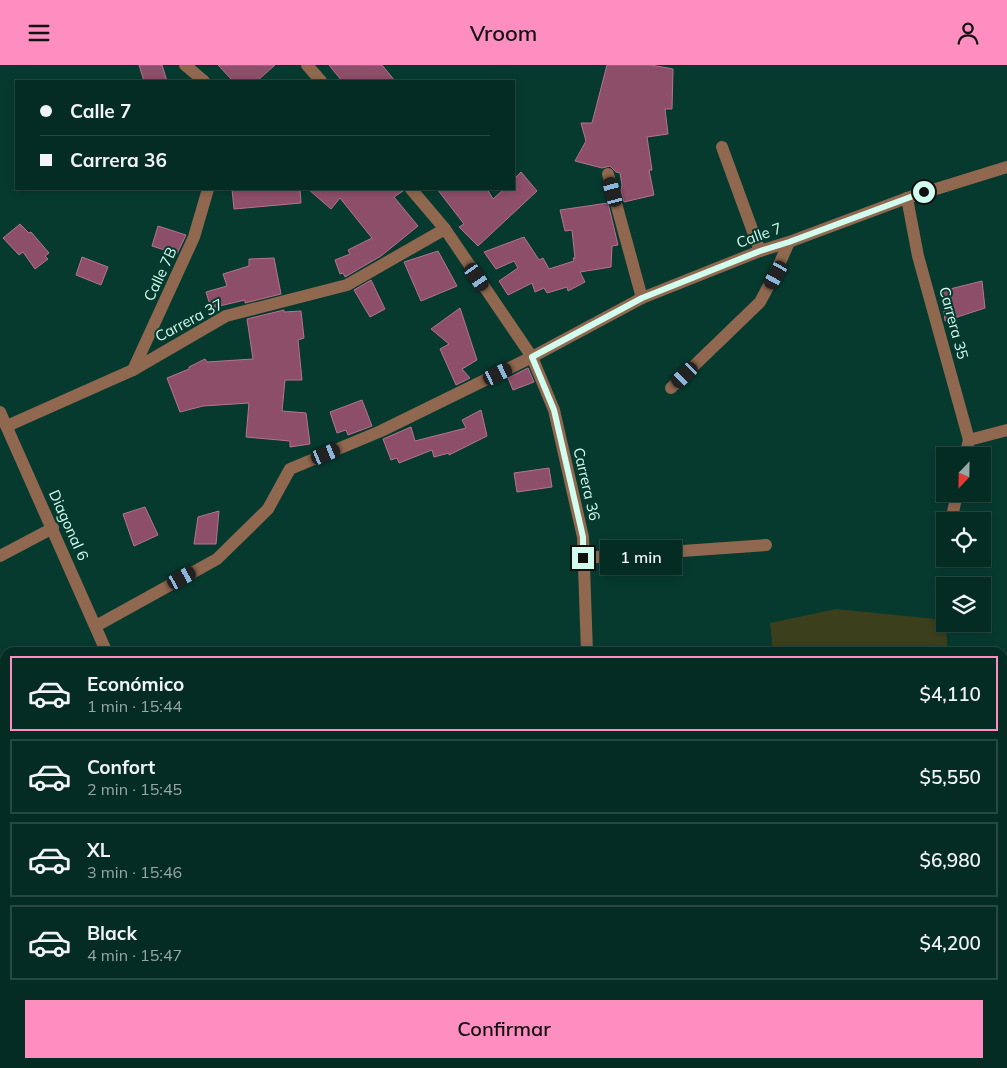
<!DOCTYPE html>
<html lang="es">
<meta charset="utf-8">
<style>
:root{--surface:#052c23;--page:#0e342b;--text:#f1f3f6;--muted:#97a7a6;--line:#264841;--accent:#fd8ebf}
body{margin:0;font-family:Mulish,sans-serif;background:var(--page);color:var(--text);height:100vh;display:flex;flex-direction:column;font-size:19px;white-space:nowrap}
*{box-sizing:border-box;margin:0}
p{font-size:16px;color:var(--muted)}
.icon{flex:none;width:28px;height:28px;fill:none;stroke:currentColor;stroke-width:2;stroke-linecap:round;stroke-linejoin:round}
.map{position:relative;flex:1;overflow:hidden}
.details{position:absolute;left:0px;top:582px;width:1008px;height:421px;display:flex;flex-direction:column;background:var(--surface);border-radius:15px 15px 0 0;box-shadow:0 2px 8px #0003,0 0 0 1px var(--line)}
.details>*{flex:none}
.top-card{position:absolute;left:15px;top:15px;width:500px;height:110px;border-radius:0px;box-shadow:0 2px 8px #0003,0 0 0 1px var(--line);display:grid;align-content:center;height:110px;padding:0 25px;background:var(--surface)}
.needle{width:32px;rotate:202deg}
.fabs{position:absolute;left:936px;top:382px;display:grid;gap:10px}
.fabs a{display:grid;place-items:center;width:55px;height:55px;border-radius:0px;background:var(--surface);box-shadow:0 2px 8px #0003,0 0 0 1px var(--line);font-size:25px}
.end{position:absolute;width:22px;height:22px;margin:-11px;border:6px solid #d2fcee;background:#111;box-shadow:0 0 0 2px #111}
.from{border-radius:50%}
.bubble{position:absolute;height:35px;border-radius:0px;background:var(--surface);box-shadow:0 2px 8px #0003,0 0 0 1px var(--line);font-size:16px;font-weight:600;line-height:35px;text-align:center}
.car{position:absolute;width:15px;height:30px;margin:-15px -8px;border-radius:6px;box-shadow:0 0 4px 1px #0007;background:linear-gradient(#222 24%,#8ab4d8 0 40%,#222 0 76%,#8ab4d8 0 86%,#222 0)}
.top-card b{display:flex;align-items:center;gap:18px;height:48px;font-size:19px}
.top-card b+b{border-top:1px solid var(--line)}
.top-card i{width:12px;height:12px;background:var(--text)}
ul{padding:9px 0 0;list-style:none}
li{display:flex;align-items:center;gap:15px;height:75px;margin:0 10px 8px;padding:0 15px;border:2px solid var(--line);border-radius:0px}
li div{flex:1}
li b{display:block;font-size:19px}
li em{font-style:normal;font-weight:600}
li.current{border-color:var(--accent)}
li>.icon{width:45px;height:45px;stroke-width:1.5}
.cta{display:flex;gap:10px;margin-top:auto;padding:10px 25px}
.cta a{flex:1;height:58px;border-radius:0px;background:var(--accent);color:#111;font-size:20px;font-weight:600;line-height:58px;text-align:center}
header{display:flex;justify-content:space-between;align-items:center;height:65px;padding:0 25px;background:var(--accent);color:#111;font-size:22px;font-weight:600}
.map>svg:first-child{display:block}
</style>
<header><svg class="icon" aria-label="menu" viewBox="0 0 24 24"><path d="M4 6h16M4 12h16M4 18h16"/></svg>Vroom<svg class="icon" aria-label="person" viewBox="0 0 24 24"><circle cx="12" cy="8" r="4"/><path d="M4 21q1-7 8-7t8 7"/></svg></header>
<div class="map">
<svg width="1007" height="1003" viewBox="0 0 1007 1003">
<rect width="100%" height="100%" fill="#073a2f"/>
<!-- green -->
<g fill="#3c3f1c">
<polygon points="836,544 945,555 948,587 773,587 770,558"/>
<polygon points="0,595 5,600 5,930 0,946"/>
<polygon points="1003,679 1007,680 1007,883 1002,880"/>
<polygon points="146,999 352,999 351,1003 141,1003"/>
</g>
<!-- building -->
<g fill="#8d4e6a" stroke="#b6738f">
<polygon points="139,0 162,0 167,16 144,16"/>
<polygon points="218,0 275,0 257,16 233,16"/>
<polygon points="329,0 382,0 395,16 342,16"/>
<polygon points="607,0 651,0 673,4 672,44 665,44 668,69 647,72 652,105 649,105 654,130 624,137 621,126 622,120 620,108 616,107 610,101 602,103 575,96 586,76 581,58 592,58"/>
<polygon points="521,107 537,126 478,181 459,162 464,159 437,124 487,124 493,134 504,124 514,124 514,114"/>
<polygon points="232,124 300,124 301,138 234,144"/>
<polygon points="308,124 403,124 403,126 394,132 418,161 381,191 345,212 343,208 340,209 335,195 350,189 348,185 372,173 340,133 331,144"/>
<polygon points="608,138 618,180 612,181 611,202 580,207 585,217 568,226 567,222 547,228 544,223 535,227 532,218 508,230 499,216 518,203 514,196 496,204 484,187 524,172 539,195 543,193 549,204 574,196 573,193 575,193 572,165 565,166 560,145"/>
<polygon points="20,159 29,168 31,167 49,188 45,191 48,194 35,204 23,187 19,190 3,173"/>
<polygon points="158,161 186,170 177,189 152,181"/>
<polygon points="438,186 457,221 421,236 404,197"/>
<polygon points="82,192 108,202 101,220 76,210"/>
<polygon points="274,193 281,229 245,238 245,235 211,243 206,227 227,221 223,209 249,201 249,194"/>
<polygon points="371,215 385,244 370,252 354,225"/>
<polygon points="982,216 985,243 945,256 942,226"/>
<polygon points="460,243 477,295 462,304 470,313 456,320 440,284 449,279 431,264"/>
<polygon points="284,245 284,247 301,246 304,273 298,275 302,315 285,315 282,346 306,348 310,379 290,382 290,376 246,372 249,338 203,341 180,347 167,313 189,304 189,302 205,294 207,297 253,294 247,254"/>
<polygon points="528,303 534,317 513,325 508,313"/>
<polygon points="362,335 372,361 348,370 346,365 337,368 330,347"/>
<polygon points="481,345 487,371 449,390 449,388 434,392 432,385 399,398 397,393 391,395 383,374 411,362 415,376 466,363 462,355"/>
<polygon points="549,403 552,422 517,427 514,408"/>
<polygon points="145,442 158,470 134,481 123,449"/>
<polygon points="219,446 216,479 194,479 198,452"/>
</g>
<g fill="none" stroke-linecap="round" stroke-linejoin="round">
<!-- minor -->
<g stroke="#90684f" stroke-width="12">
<polyline points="185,0 204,16"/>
<polyline points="307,0 321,16"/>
<polyline points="722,82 760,186"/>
<polyline points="608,109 642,233"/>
<polyline points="411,124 445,164 532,292 554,345 583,472 587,588"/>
<polyline points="907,133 918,191 969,375 965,391"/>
<polyline points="133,305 194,172 208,124"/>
<polyline points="671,323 760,237 775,209 789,177"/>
<polyline points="0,347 107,588"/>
<polyline points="7,361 133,305 226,251 347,220 445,164"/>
<polyline points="969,375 1007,365"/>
<polyline points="951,456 957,429"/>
<polyline points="0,491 53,463"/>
<polyline points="583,493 766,480"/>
<polyline points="96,561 217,494 268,444 290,404 381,366 532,292 642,233 760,186 789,177 907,133 1007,102"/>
<polyline points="531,999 592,1003"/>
<polyline points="831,999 831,1003"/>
<polyline points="923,999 924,1003"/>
<polyline points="959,999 959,1003"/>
<polyline points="39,1003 41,999"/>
<polyline points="500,1003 502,999"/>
<polyline points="597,1003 630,999"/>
</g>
</g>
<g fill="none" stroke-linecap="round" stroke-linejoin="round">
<!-- route -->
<polyline stroke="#d2fcee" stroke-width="6" points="583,493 583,472 554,345 532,292 642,233 760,186 789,177 924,127"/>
</g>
<g text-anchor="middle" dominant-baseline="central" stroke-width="4" stroke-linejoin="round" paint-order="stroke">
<!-- street labels -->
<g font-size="15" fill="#d2fcee" stroke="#073a2f">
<text transform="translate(759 170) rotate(-20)">Calle 7</text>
<text transform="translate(160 209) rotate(-65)">Calle 7B</text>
<text transform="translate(189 255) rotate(-28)">Carrera 37</text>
<text transform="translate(954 258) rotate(75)">Carrera 35</text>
<text transform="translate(587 419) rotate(77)">Carrera 36</text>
<text transform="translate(69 460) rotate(66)">Diagonal 6</text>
</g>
</g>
</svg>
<div class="fabs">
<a><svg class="needle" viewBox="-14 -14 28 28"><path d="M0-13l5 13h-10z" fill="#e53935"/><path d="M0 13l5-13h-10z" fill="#97a7a6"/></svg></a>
<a><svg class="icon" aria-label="locate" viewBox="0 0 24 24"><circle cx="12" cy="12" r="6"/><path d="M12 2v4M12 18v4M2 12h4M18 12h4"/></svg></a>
<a><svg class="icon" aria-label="layers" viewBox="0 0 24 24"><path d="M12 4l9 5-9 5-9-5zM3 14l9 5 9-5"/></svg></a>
</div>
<i class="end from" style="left:924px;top:127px"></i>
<i class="end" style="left:583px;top:493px"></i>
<div class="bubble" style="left:600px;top:475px;width:82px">1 min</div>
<i class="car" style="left:613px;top:127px;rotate:345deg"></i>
<i class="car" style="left:776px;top:210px;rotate:209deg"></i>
<i class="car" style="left:477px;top:212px;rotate:145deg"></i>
<i class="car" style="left:498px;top:309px;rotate:64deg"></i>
<i class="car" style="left:685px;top:310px;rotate:226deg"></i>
<i class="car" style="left:326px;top:389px;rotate:68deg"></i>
<i class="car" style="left:182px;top:513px;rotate:61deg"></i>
<div class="top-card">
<b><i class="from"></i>Calle 7</b>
<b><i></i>Carrera 36</b>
</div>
<section class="details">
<ul>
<li class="current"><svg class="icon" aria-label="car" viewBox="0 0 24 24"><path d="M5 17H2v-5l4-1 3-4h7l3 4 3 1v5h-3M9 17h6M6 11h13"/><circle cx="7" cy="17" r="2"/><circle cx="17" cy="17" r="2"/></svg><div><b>Económico</b><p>1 min · 15:44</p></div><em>$4,110</em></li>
<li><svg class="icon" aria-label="car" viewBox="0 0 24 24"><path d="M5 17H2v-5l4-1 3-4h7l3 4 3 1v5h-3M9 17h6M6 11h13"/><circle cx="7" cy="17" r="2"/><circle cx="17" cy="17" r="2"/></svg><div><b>Confort</b><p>2 min · 15:45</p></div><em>$5,550</em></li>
<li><svg class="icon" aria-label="car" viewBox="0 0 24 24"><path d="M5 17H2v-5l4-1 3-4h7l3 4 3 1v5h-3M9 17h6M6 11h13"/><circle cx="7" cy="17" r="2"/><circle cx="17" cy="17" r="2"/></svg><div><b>XL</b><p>3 min · 15:46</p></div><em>$6,980</em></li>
<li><svg class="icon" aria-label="car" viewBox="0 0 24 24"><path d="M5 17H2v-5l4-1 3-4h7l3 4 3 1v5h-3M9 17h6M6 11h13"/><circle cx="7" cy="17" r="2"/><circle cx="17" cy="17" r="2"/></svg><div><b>Black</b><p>4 min · 15:47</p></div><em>$4,200</em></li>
</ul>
<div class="cta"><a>Confirmar</a></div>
</section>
</div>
